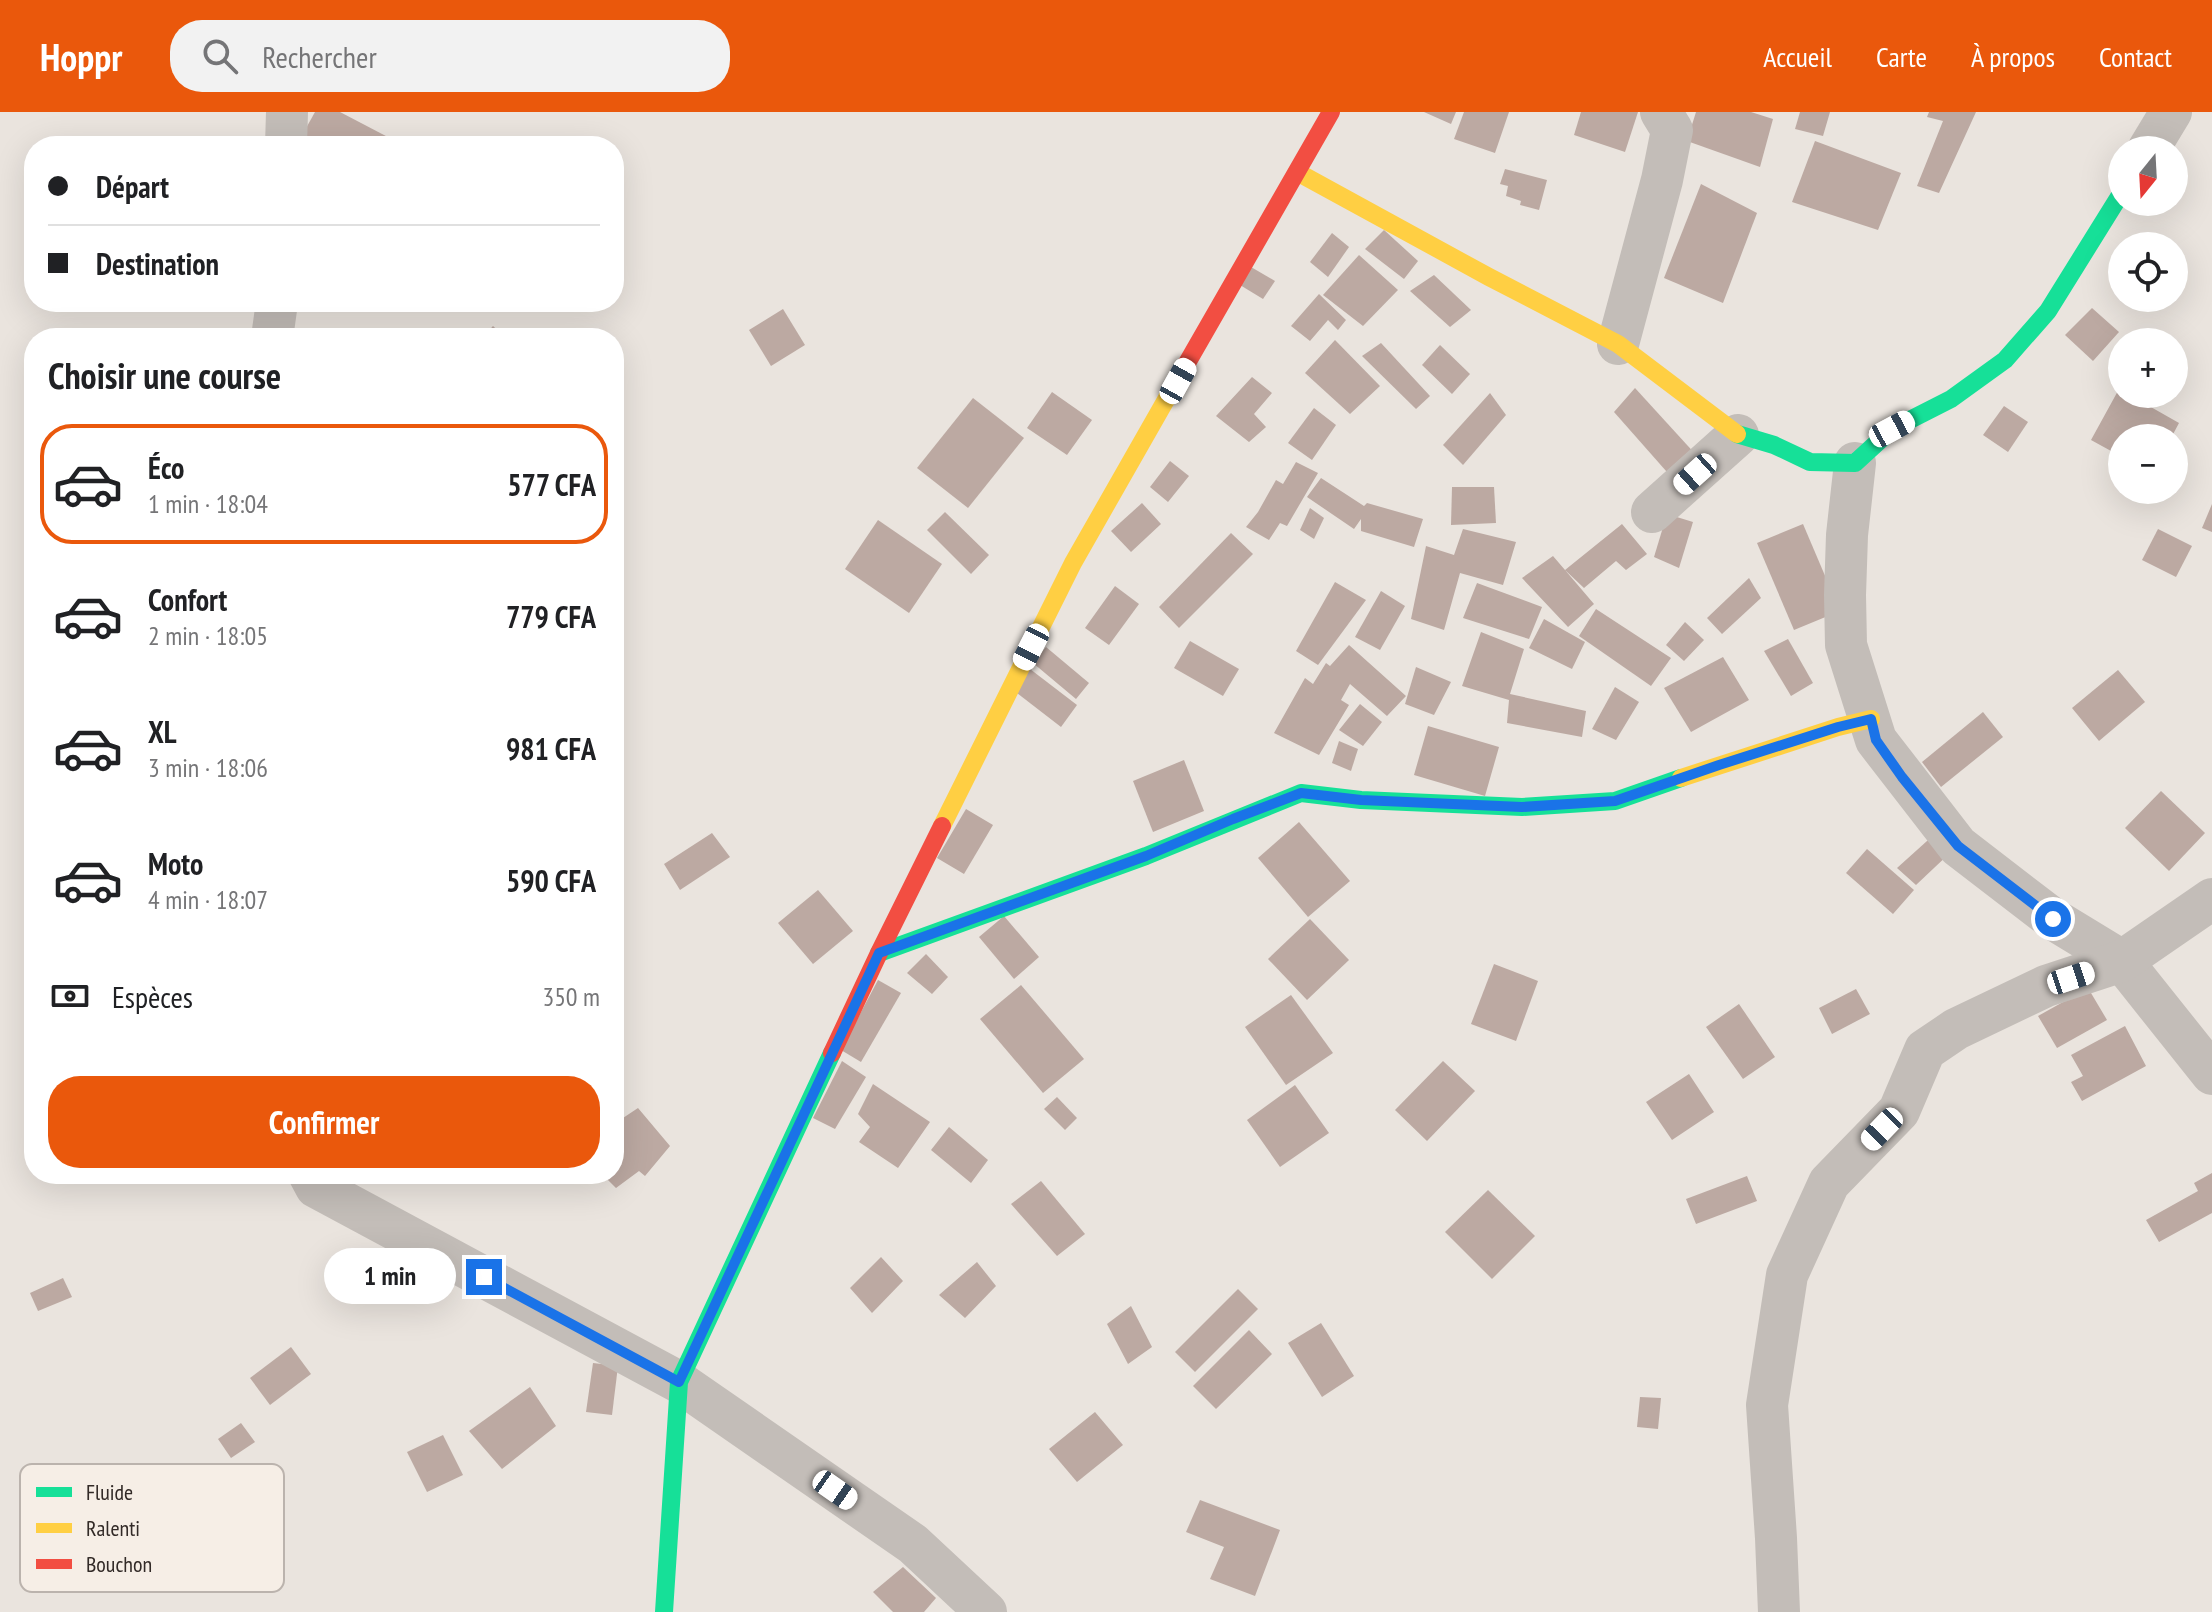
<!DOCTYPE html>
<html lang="fr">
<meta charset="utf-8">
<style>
:root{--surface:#fff;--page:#f2f2f2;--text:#202124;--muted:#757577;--line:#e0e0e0;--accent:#ea580c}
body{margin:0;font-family:"PT Sans Narrow",sans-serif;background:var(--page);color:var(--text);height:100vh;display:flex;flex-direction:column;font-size:30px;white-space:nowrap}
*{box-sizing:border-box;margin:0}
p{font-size:26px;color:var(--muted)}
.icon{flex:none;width:44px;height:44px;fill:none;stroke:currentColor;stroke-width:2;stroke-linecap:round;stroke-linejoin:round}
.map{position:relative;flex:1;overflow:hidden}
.sheet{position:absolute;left:24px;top:216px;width:600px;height:856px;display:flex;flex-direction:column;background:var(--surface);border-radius:32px;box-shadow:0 8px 32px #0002}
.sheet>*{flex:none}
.hud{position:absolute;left:24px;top:24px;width:600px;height:176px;border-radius:32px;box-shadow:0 8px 32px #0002;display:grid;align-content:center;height:176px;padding:0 24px;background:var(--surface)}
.needle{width:52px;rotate:198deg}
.controls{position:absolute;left:2108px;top:24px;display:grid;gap:16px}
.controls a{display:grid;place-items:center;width:80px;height:80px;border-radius:50%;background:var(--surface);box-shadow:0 8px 32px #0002;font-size:40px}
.end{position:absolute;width:36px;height:36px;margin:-18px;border:10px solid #1a73e8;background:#fff;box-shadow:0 0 0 4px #fff}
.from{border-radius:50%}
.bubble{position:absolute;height:56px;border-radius:28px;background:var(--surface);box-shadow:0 8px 32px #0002;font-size:26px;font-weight:800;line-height:56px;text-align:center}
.car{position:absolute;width:24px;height:48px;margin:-24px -12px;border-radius:10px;box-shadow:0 0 6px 2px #0007;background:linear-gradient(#fff 24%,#345 0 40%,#fff 0 76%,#345 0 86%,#fff 0)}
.hud b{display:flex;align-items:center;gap:28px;height:76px;font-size:30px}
.hud b+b{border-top:2px solid var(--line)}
.hud i{width:20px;height:20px;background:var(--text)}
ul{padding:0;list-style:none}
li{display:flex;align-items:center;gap:24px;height:120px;margin:0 16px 12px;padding:0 8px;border:4px solid transparent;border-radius:32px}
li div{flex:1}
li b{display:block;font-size:30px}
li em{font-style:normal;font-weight:800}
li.active{border-color:var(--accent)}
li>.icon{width:72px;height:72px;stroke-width:1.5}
h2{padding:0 24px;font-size:36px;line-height:96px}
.pay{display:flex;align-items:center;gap:20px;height:88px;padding:0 24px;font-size:30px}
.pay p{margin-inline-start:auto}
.action{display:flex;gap:16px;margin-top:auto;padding:16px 24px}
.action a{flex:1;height:92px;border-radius:32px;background:var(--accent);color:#fff;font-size:32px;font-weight:800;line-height:92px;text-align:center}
header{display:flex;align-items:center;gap:48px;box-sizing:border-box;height:112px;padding:0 40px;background:var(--accent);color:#fff}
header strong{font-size:38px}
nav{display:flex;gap:44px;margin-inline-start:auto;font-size:28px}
.search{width:560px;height:72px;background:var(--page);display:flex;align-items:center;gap:20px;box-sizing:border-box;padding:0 28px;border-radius:32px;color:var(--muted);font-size:30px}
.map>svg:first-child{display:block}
</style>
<header>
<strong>Hoppr</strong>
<div class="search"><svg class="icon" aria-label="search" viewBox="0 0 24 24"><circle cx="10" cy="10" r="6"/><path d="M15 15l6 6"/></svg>Rechercher</div>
<nav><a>Accueil</a><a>Carte</a><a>À propos</a><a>Contact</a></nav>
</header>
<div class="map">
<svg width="2212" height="1500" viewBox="0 0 2212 1500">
<rect width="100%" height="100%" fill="#eae4de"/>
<!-- building -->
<g fill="#bca9a2">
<polygon points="315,0 340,0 405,34 314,34 300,27"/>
<polygon points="1424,0 1456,0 1451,12"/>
<polygon points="1464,0 1509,0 1495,41 1454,27"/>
<polygon points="1581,0 1638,0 1625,40 1574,23"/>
<polygon points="1696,0 1751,0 1773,7 1760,55 1687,29"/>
<polygon points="1800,0 1830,0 1823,24 1795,17"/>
<polygon points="1929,0 1976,0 1939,81 1917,74 1943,9 1927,5"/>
<polygon points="1815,29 1901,61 1878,118 1792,90"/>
<polygon points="1505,57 1547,68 1539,98 1520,93 1521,89 1506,84 1508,74 1500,72"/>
<polygon points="1701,72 1757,101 1723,191 1664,166"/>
<polygon points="1384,118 1418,149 1404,167 1365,137"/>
<polygon points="1332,121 1349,135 1328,165 1310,150"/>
<polygon points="1359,143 1398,178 1363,214 1323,183"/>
<polygon points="1251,155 1275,169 1263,187 1240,173"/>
<polygon points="1434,163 1471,198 1450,215 1410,179"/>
<polygon points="1319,182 1346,208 1338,218 1328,208 1310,229 1291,214"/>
<polygon points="2092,196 2119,220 2093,249 2065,223"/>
<polygon points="783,197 805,233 771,254 749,218"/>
<polygon points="493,214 506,226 482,226"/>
<polygon points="1335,228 1380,274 1350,302 1305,261"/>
<polygon points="1381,231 1430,284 1416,297 1362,244"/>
<polygon points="1440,233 1470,262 1452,282 1422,253"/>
<polygon points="1252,265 1272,281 1254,302 1266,315 1249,330 1216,304"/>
<polygon points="1635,276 1698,345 1674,368 1614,300"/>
<polygon points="2119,277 2122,279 2122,282 2128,282 2179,311 2171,326 2122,326 2122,345 2091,328"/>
<polygon points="1052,280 1092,308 1067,343 1027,316"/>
<polygon points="1490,281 1506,303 1463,353 1443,333"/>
<polygon points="973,286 1024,326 968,396 917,356"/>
<polygon points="2004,294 2028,310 2008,340 1983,323"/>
<polygon points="1314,296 1336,313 1312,348 1288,331"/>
<polygon points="1170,349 1189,364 1168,390 1150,375"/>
<polygon points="1296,350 1318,361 1287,414 1280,411 1269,428 1246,415 1258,400 1276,368 1283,372"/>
<polygon points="1321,366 1364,394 1367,391 1423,407 1414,435 1361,419 1361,407 1354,417 1307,385"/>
<polygon points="1452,375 1494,375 1496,411 1451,413"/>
<polygon points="1142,391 1161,412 1131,440 1111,419"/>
<polygon points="2212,392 2212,420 2202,416"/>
<polygon points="1310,396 1324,406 1314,427 1300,418"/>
<polygon points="945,400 989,443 971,462 927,418"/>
<polygon points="1667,402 1693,410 1679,456 1654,445"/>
<polygon points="878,408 942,452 909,501 845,457"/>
<polygon points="1622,412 1647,442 1626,458 1616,449 1584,476 1565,458 1594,492 1568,515 1522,466 1553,444 1565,458"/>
<polygon points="1803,412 1840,499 1794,518 1757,431"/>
<polygon points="1463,417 1516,430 1503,473 1460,461 1444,518 1411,507 1426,434 1454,443"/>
<polygon points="2158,417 2192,434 2176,465 2142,448"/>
<polygon points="1231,421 1253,442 1179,516 1159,495"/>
<polygon points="1749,466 1761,486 1722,522 1707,506"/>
<polygon points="1335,470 1366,488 1318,553 1296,539"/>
<polygon points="1477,471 1542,495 1529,527 1463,506"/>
<polygon points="1115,474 1139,492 1109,533 1085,516"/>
<polygon points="1381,479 1405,494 1380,538 1355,525"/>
<polygon points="1596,497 1671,546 1651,574 1579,524"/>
<polygon points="1544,507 1585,530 1572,557 1529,536"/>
<polygon points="1685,510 1704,528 1684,549 1666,533"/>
<polygon points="1481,520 1524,537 1510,582 1586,599 1582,625 1507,611 1509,588 1462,574"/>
<polygon points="1788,527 1813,571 1791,584 1764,539"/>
<polygon points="1190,529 1239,557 1223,584 1174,556"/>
<polygon points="1349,533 1406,584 1387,604 1350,572 1341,588 1349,593 1319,643 1274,621 1305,566 1313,572 1326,551 1330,554"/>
<polygon points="1046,535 1089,571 1076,587 1033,551"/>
<polygon points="1723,545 1749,588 1691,620 1664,576"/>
<polygon points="1416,555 1451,570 1434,603 1405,592"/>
<polygon points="1030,557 1077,593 1061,615 1013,578"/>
<polygon points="2118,558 2145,590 2099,629 2072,596"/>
<polygon points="1615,575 1639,590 1616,628 1592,617"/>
<polygon points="1360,592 1382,610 1363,634 1339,618"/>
<polygon points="1983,600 2003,625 1941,675 1922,650"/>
<polygon points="1428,614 1499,635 1485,684 1414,663"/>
<polygon points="1339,629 1358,637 1351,659 1332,651"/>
<polygon points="1184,648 1204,699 1153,720 1133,669"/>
<polygon points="2161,679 2205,721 2169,759 2125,716"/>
<polygon points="966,697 993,713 964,762 937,746"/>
<polygon points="1299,710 1350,769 1308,805 1258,746"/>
<polygon points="1937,720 1952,739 1916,773 1897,756"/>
<polygon points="712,721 730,745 680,778 664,752"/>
<polygon points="1867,737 1914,778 1893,802 1846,761"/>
<polygon points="818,778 853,819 813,852 778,811"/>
<polygon points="1004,804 1039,845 1014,867 979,825"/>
<polygon points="1310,807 1349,848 1307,888 1268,847"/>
<polygon points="926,842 948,865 932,882 907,861"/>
<polygon points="1494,852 1538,869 1516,929 1471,912"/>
<polygon points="878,868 901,881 861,950 841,938"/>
<polygon points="1021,873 1084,947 1043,981 980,907"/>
<polygon points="2088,876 2107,908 2057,936 2038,904"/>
<polygon points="1856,877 1870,902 1832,922 1819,896"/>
<polygon points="1291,883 1333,941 1286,973 1245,915"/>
<polygon points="1739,892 1775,945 1743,967 1706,915"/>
<polygon points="2125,914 2146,954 2082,989 2071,970 2083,964 2071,943"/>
<polygon points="842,949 866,965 835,1017 813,1006"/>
<polygon points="1443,949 1475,979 1427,1029 1395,998"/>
<polygon points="1689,962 1714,1000 1672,1028 1646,990"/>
<polygon points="873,972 930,1010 898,1056 859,1030 870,1015 858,1002"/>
<polygon points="1295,973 1329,1021 1280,1055 1247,1008"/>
<polygon points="1057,985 1077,1006 1065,1018 1044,997"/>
<polygon points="638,996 670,1034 645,1064 639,1059 616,1076 602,1062 614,1062 614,1012"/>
<polygon points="949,1015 988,1048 971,1071 931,1038"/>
<polygon points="2212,1061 2212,1101 2159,1130 2146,1108 2198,1079 2194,1071"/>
<polygon points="1747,1064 1757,1089 1696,1112 1686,1087"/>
<polygon points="1041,1069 1085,1122 1057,1144 1011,1092"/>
<polygon points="1488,1078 1535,1124 1492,1167 1445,1120"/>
<polygon points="881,1145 903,1169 872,1201 850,1176"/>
<polygon points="977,1150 996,1174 965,1206 939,1183"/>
<polygon points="63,1166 72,1185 38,1199 30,1181"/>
<polygon points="1238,1177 1258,1197 1195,1260 1175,1240"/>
<polygon points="1131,1194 1152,1235 1128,1252 1107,1212"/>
<polygon points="1321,1211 1354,1264 1322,1285 1288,1231"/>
<polygon points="1249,1218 1272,1242 1216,1297 1193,1274"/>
<polygon points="291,1235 311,1262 270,1293 250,1266"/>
<polygon points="593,1251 618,1254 612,1303 586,1300"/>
<polygon points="530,1275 556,1314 502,1357 469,1319"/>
<polygon points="1640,1285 1661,1286 1658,1317 1637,1315"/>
<polygon points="1095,1300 1123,1333 1077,1370 1049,1337"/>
<polygon points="241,1311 255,1330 231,1346 218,1327"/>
<polygon points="443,1323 463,1363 427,1380 407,1340"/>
<polygon points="1200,1388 1280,1418 1255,1484 1210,1467 1224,1435 1186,1420"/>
<polygon points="903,1455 936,1486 924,1500 893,1500 873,1480"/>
</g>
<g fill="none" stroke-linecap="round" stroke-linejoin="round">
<!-- street -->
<g stroke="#c3bdb8" stroke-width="42">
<polyline points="286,34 287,0"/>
<polyline points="2148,38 2171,0"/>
<polyline points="272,226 277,190"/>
<polyline points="1618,232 1662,68 1672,18 1661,0"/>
<polyline points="1855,351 1847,423 1845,483 1846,533 1876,628 1958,734 2053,807 2122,849 2212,962"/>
<polyline points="1652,400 1738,323"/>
<polyline points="309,1062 316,1075 679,1270 913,1432 986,1500"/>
<polyline points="1779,1500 1776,1426 1767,1293 1787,1163 1829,1071 1899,999 1925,938 1956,917 2046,874 2122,849 2212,787"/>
</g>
<!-- fast -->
<g stroke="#16e098" stroke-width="18">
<polyline points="1737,322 1774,333 1810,350 1855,351 1892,317 1951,287 2005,248 2048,199 2122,80"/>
<polyline points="879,841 1146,744 1301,681 1361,688 1522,695 1615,689 1681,666"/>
<polyline points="664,1500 679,1270 832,941"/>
</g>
<!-- slow -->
<g stroke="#ffcf43" stroke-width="18">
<polyline points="1297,60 1489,165 1618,232 1737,322"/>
<polyline points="1681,666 1838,615 1871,607"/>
<polyline points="942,714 1073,451 1175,272"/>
</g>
<!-- jam -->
<g stroke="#f24e42" stroke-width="18">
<polyline points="1175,272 1331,0"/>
<polyline points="832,941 879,841 942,714"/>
</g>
</g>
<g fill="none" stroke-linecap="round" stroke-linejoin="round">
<!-- route -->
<polyline stroke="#1a73e8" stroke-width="10" points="484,1165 679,1270 879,841 1146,744 1233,707 1301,681 1361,688 1522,695 1615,689 1719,653 1838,615 1871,607 1876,628 1902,665 1958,734 2053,807"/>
</g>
<!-- legend -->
<rect x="20" y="1352" width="264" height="128" rx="12" fill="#f6eee6" stroke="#bbb3ad" stroke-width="2"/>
<rect x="36" y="1375" width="36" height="10" fill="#16e098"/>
<rect x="36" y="1411" width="36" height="10" fill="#ffcf43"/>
<rect x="36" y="1447" width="36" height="10" fill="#f24e42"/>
<g font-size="22" fill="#322a27">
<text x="86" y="1388">Fluide</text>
<text x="86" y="1424">Ralenti</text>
<text x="86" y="1460">Bouchon</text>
</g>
</svg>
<div class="controls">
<a><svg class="needle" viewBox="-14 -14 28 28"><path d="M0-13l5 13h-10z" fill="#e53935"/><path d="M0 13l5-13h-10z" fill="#757577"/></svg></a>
<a><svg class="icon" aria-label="locate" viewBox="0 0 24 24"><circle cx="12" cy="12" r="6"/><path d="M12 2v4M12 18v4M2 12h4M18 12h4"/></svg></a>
<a>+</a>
<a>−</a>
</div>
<i class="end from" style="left:2053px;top:807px"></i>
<i class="end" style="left:484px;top:1165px"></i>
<div class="bubble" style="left:324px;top:1136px;width:132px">1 min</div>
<i class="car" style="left:1178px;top:269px;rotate:29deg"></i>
<i class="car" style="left:1892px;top:317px;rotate:62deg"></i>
<i class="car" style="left:1695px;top:362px;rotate:228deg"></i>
<i class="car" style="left:1031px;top:535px;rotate:207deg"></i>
<i class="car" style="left:2071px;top:866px;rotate:72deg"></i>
<i class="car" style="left:1882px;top:1017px;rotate:224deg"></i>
<i class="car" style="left:835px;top:1378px;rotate:125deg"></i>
<div class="hud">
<b><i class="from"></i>Départ</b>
<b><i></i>Destination</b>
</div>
<section class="sheet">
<h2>Choisir une course</h2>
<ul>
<li class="active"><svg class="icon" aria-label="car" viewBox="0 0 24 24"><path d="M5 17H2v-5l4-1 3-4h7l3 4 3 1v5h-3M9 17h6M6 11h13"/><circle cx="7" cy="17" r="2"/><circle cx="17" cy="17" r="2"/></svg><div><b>Éco</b><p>1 min · 18:04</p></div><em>577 CFA</em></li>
<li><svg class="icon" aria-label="car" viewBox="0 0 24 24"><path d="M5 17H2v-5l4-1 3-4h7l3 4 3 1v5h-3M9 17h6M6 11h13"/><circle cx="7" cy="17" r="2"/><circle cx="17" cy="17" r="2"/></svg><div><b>Confort</b><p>2 min · 18:05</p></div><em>779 CFA</em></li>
<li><svg class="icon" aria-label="car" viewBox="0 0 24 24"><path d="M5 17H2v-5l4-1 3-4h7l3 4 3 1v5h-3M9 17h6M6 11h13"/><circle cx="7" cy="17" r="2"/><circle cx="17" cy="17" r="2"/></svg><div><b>XL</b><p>3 min · 18:06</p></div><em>981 CFA</em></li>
<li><svg class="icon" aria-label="car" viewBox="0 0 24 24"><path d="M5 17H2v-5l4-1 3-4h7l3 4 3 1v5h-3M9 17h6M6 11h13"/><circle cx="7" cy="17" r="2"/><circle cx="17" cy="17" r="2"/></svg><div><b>Moto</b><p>4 min · 18:07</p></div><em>590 CFA</em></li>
</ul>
<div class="pay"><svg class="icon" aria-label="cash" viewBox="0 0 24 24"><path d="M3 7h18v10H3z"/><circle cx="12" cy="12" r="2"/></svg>Espèces<p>350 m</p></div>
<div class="action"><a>Confirmer</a></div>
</section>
</div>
